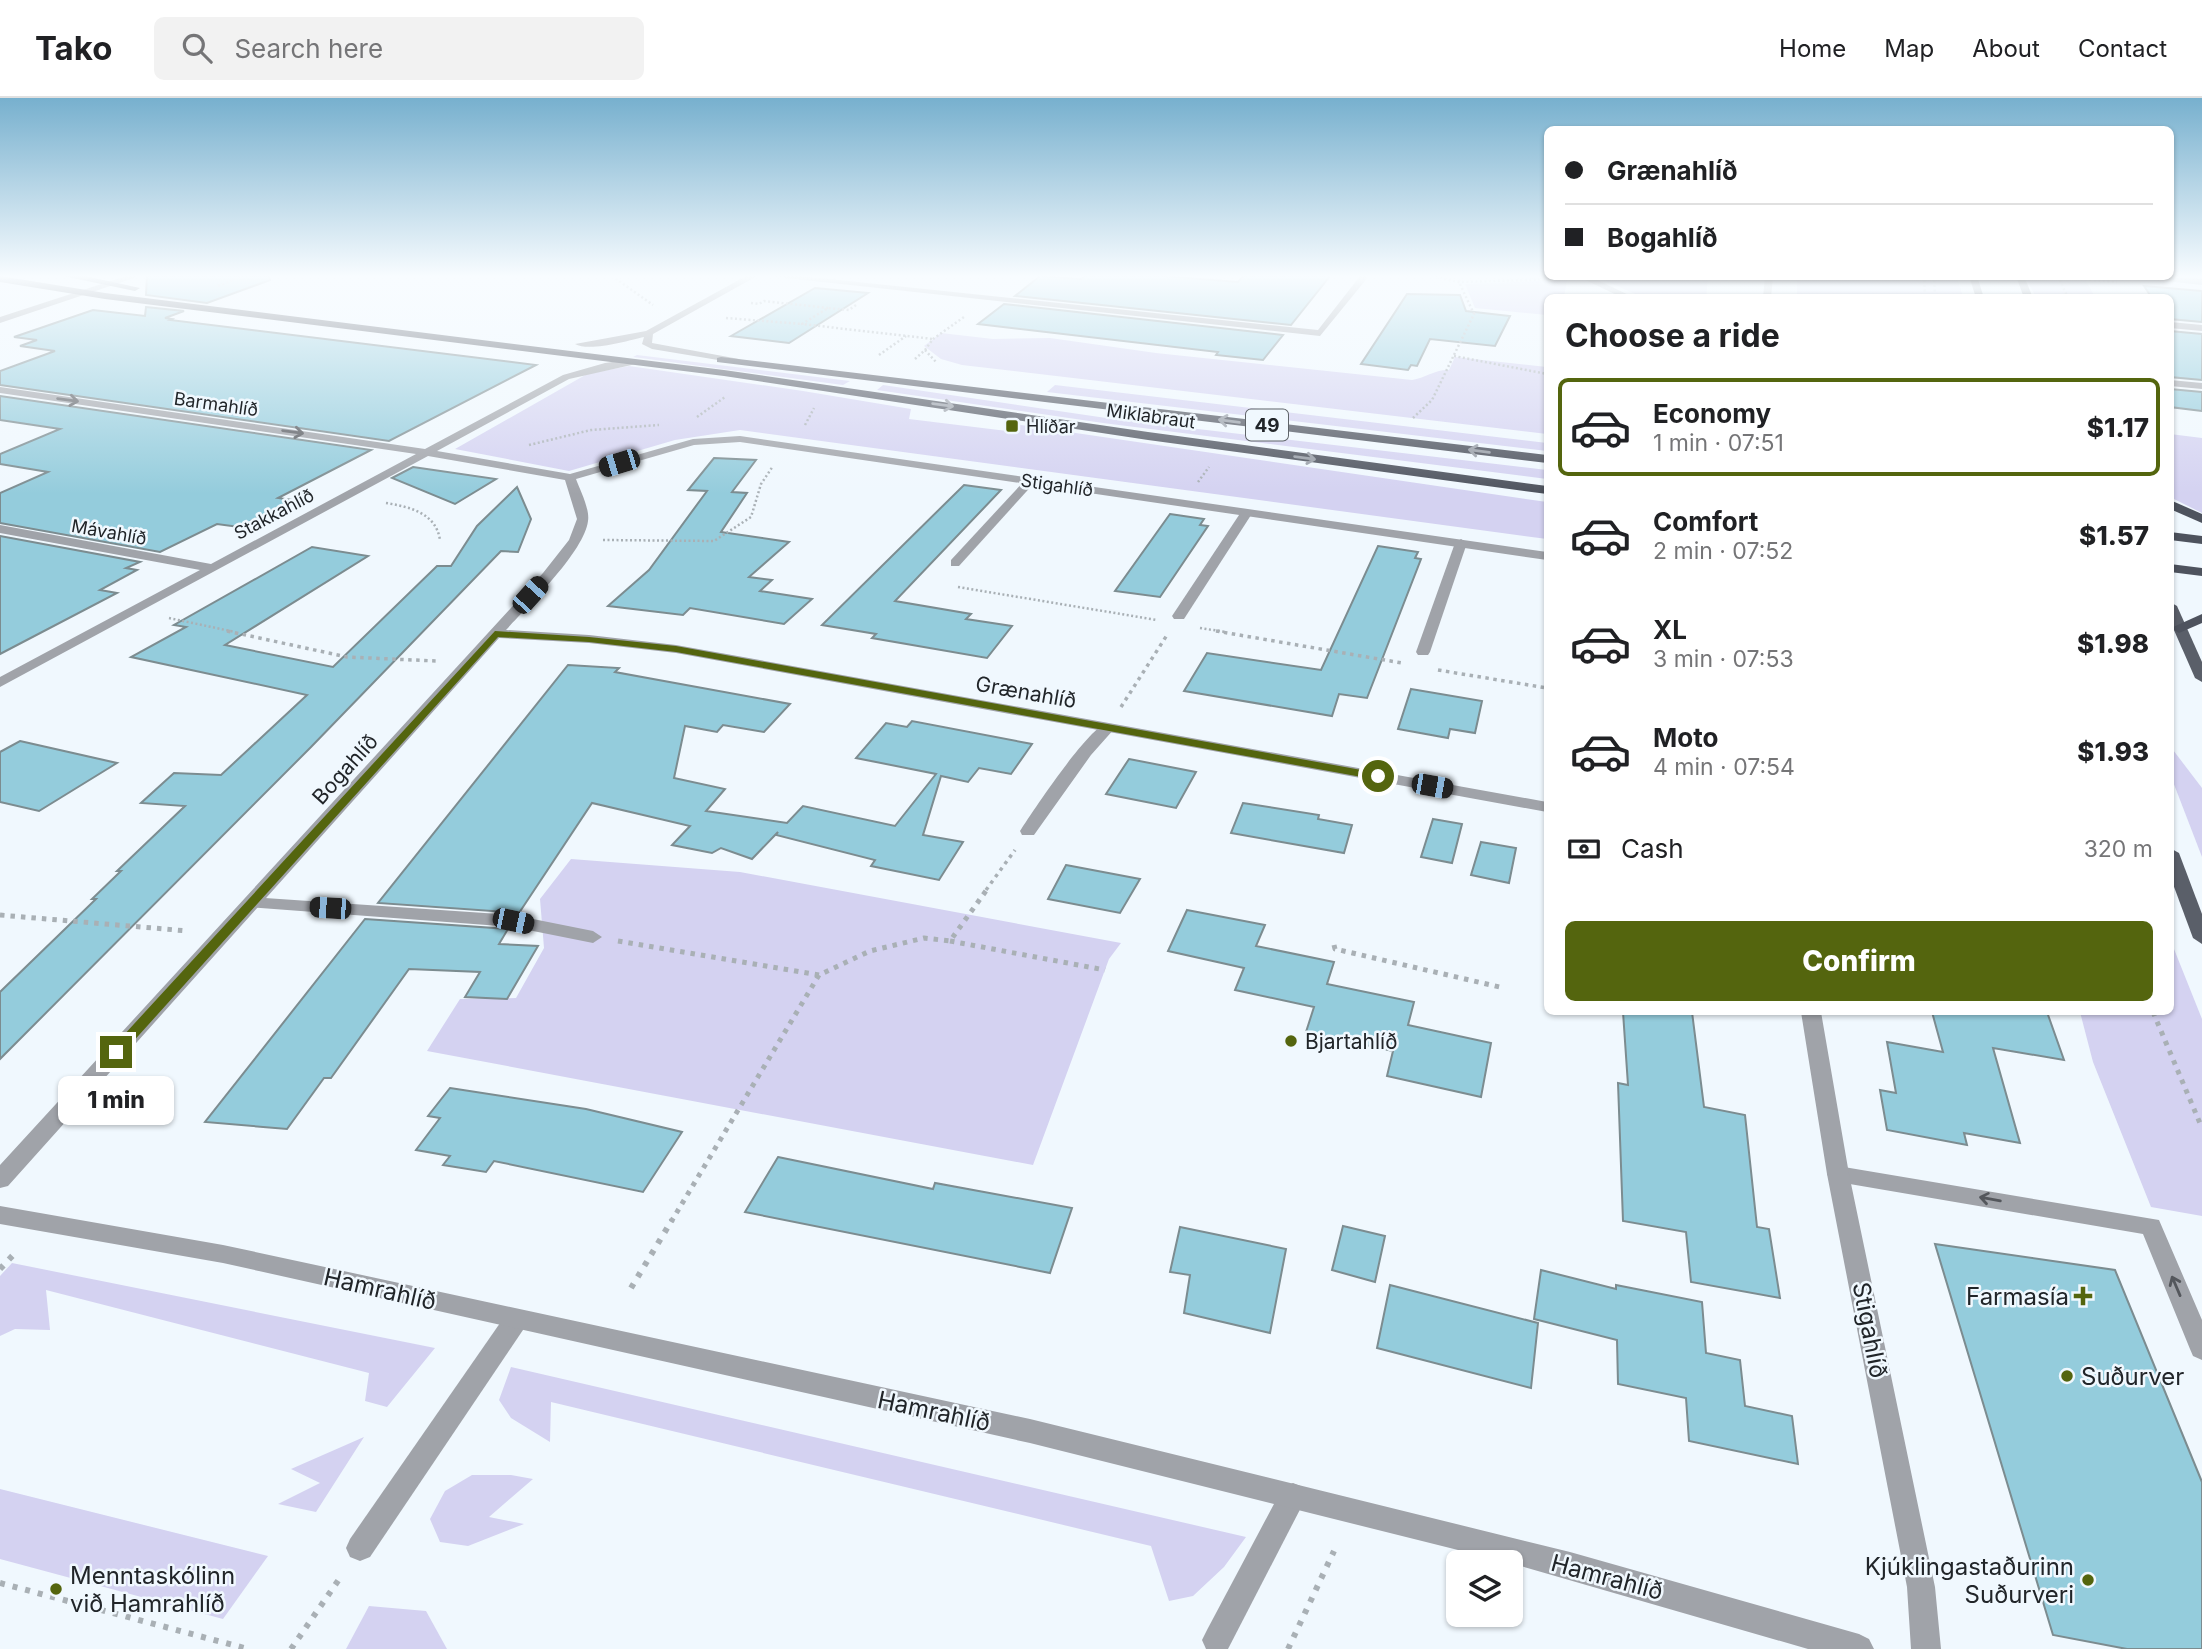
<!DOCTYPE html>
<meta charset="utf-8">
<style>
:root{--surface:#fff;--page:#f2f2f2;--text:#202124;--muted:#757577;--line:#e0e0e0;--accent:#54650e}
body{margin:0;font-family:Inter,sans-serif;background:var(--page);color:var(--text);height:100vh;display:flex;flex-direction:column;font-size:26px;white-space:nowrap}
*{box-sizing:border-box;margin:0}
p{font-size:23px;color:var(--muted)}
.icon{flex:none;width:38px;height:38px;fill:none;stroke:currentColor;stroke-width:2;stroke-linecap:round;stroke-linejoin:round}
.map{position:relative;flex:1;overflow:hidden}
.side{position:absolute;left:1544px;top:196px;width:630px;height:721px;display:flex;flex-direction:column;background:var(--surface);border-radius:10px;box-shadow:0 2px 5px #0004}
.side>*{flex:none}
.top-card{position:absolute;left:1544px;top:28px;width:630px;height:154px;border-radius:10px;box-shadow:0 2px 5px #0004;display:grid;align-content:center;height:154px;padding:0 21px;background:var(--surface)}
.controls{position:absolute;left:1446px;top:1452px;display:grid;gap:14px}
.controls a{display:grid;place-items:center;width:77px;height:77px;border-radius:10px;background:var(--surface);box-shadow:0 2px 5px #0004;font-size:35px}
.end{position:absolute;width:32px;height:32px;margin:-16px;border:9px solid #54650e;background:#fff;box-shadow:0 0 0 4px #fff}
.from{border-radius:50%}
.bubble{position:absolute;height:49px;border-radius:10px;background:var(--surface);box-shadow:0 2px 5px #0004;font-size:23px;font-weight:800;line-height:49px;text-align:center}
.car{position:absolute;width:21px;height:42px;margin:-21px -10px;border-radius:9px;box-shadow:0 0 5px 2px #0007;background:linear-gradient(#222 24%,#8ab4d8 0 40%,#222 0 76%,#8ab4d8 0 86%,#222 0)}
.top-card b{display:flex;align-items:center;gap:24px;height:66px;font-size:26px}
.top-card b+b{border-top:2px solid var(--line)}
.top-card i{width:18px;height:18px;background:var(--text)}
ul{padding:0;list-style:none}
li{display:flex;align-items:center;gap:21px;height:98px;margin:0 14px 10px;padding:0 7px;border:4px solid transparent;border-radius:10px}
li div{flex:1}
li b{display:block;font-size:26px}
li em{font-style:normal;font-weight:800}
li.selected{border-color:var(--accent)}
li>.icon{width:63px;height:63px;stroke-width:1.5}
h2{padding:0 21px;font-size:32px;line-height:84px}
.pay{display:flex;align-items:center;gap:18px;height:77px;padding:0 21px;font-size:26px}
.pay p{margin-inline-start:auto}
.button{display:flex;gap:14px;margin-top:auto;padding:14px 21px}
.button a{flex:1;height:80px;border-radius:10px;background:var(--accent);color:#fff;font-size:28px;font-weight:800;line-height:80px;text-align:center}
header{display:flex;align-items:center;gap:42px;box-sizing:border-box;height:98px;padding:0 35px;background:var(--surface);border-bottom:2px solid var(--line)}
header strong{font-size:33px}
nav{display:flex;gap:38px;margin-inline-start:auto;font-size:24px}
.search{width:490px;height:63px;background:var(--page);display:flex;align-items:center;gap:18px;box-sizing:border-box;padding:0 24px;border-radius:10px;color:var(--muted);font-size:26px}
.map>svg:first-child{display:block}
</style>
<header>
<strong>Tako</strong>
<div class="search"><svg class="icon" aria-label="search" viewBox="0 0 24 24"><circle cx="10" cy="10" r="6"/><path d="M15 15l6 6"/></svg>Search here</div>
<nav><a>Home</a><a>Map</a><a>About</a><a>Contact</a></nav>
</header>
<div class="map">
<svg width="2202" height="1551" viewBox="0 0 2202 1551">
<rect width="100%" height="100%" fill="#f0f8fe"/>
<!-- green -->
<g fill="#d4d2f1">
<polygon points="1797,178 1957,179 1963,199 1797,199"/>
<polygon points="1597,179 1708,179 1706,200 1642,199"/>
<polygon points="2025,179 2084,179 2095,199 2036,199"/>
<polygon points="1567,182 1564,199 1547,200 1547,217 1475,210 1465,186"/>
<path d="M 941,235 L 993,241 L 1050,240 L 1156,255 L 1412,282 C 1425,280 1436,271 1449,272 L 1455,259 L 1547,269 L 1547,336 L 962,267 L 941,261 L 924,248 Z"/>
<polygon points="637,257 850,283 843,287 633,259"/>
<polygon points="629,268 803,293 911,311 909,321 1007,333 1015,326 1547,404 1547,441 740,332 675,342 569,373 455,351 587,276"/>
<polygon points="883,287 1113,321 1547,372 1547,381 1103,325 877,292"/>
<polygon points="1055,287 1547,345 1547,353 1047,294"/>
<polygon points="2170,336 2202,340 2202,415 2170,399"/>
<polygon points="2170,648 2202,690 2202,759 2170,676"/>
<polygon points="571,761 740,774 1121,845 1109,861 1033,1067 427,953 460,901 516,900 544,850 540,801"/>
<polygon points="2170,841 2202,921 2202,1118 2151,1109 2093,964 2080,914 2170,914"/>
<polygon points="12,1165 435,1250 387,1309 365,1303 369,1275 46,1192 50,1232 15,1231 0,1238 0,1178"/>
<polygon points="511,1269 1246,1439 1224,1469 1193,1498 1169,1503 1151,1448 551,1304 550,1344 511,1320 499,1302"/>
<polygon points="364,1339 316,1414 278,1406 320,1385 291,1371"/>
<polygon points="472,1377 511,1377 533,1381 489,1419 524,1426 468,1448 440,1444 430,1421 445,1393"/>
<polygon points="0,1391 268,1458 223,1521 0,1461"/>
<polygon points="369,1508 426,1513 447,1551 346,1551"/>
</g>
<!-- building -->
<g fill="#94ccdc" stroke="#7c8c90" stroke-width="2">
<polygon points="147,178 269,178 270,182 207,205 146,197"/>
<polygon points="1040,178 1081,181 1085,178 1164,178 1238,184 1243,178 1330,178 1291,227 1015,198"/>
<polygon points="2144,188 2202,193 2202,224 2170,221 2170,200 2152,200"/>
<polygon points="815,190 868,195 789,245 731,238"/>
<polygon points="1407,196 1460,197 1466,213 1510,218 1495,248 1430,241 1417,268 1411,267 1408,272 1361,266"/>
<polygon points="1004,206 1283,237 1263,262 1216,257 1218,254 978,226"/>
<polygon points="146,209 184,213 165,220 172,221 170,222 536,267 389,343 0,287 0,273 55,253 20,248 37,242 14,239 93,212 145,218"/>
<polygon points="2170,233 2202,236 2202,282 2170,279"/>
<polygon points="2170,291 2202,294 2202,313 2170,309"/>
<polygon points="0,298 371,352 278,400 293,402 239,429 217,426 160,454 0,425 0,395 48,374 0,366 0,356 60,331 0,322"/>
<polygon points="714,360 756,362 732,394 747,395 721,434 789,444 749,479 772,482 760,493 812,501 784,526 690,510 683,517 608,508 649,472 707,393 688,392"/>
<polygon points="413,369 496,381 455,406 392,380"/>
<polygon points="964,387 1001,392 895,503 971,516 966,521 1012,528 987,560 872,540 876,536 822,527"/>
<polygon points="517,389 531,421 518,454 501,453 311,649 0,961 0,894 96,801 92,801 121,773 117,773 185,708 141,705 174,675 221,677 307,597 131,559 186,529 174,527 312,449 368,458 225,547 333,569 437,468 451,468 477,428"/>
<polygon points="1170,416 1204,421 1200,427 1208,428 1160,499 1115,493"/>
<polygon points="0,438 140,464 126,470 137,472 100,492 117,495 0,556"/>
<polygon points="1378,448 1418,454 1415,460 1421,461 1367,600 1339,596 1332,618 1184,593 1207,555 1321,572"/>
<polygon points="568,567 619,570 615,574 790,606 764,634 723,627 717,634 685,628 674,680 725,691 706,713 787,725 803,708 895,728 936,676 856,660 886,625 907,629 912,623 1032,646 1011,676 979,670 968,684 941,678 923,737 963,744 939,782 871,768 875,762 776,737 778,734 752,761 721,750 712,755 672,747 690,728 592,705 519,815 378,805"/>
<polygon points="1411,591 1482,603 1475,635 1450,631 1448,640 1398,631"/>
<polygon points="20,643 117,665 39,713 0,704 0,654"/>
<polygon points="1129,661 1196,674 1176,710 1106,696"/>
<polygon points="1243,705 1319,717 1318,721 1352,727 1344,755 1231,735"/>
<polygon points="1433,721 1462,726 1452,765 1421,759"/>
<polygon points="1481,744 1516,750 1509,785 1471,777"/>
<polygon points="1066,767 1140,781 1120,815 1048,801"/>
<polygon points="1187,812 1265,827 1256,848 1334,864 1327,886 1414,904 1408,927 1491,945 1481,999 1387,978 1393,953 1306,934 1314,909 1235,892 1244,870 1168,853"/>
<polygon points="365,821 508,831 499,846 538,848 507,901 465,899 480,874 409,871 331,980 324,980 287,1031 205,1024"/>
<polygon points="1623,914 1692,914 1704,1009 1745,1017 1757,1129 1769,1131 1780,1200 1691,1184 1686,1134 1623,1123 1618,985 1628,987"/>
<polygon points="1932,914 2047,914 2064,962 1993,950 2020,1045 1964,1035 1967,1047 1887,1032 1880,992 1896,995 1887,944 1943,954"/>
<polygon points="450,990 586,1011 682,1034 643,1094 494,1063 486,1074 443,1067 450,1058 416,1052 440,1020 428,1018"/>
<polygon points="778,1059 933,1091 935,1085 1072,1110 1050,1175 745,1114"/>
<polygon points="1343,1128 1385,1138 1375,1184 1332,1172"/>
<polygon points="1180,1129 1286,1151 1270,1235 1184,1215 1190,1177 1170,1174"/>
<polygon points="1935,1146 2115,1172 2202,1384 2202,1551 2127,1551 2053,1537"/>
<polygon points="1541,1172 1616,1191 1616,1187 1702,1204 1706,1255 1740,1262 1745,1308 1792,1318 1798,1366 1689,1343 1686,1300 1618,1286 1617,1242 1534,1221"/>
<polygon points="1390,1187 1538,1225 1531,1290 1377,1250"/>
</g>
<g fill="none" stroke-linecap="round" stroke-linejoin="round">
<!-- path-far3 -->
<g stroke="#a9b0b5" stroke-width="2.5" stroke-dasharray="2 2.5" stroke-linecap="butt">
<polyline points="612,178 653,207"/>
<polyline points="1431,178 1459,184 1560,181"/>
<polyline points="1924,178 1925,200"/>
<polyline points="1934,178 1935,200"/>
<polyline points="2058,178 2068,200"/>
<polyline points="2058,179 2117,184"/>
<polyline points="218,188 244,178"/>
<polyline points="751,205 759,206 764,203 828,210"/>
<polyline points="856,207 849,212 828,210 802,226 933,241"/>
<polyline points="726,220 802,226"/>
<polyline points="925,252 933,241 964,219"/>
<polyline points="879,257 906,238"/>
<polyline points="1454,258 1547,276"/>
<polyline points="915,261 925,252 936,264"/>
<polyline points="697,319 725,299"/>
<polyline points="1413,320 1432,302 1474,216 1459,184 1459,178"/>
<polyline points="805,327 814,310"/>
<polyline points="529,347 591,332 659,327"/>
<polyline points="1198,384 1209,369"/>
<path d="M 386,405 C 410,409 436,415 440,442"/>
<polyline points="603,442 714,443 751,419 761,386 773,368"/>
<polyline points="958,489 1157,522"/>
<polyline points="169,520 235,534"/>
<polyline points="1200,530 1226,534"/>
</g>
<!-- path-far2 -->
<g stroke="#a9b0b5" stroke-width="3.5" stroke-dasharray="3.5 4.5" stroke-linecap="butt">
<polyline points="227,533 347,559 436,563"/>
<polyline points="1216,533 1402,565"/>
<polyline points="1438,572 1547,590"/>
<polyline points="1121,609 1167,537"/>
<polyline points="986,792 1015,752"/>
</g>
<!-- path-far1 -->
<g stroke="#a9b0b5" stroke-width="5" stroke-dasharray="4.5 6" stroke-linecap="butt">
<polyline points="0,817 188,833"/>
<polyline points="618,843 819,877"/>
<polyline points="950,843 1105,872"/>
<polyline points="1334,847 1335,851 1504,890"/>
<polyline points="2153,914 2202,1030"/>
<polyline points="671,1124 819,877 870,853 924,840 950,843 988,790"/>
</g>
<!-- path -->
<g stroke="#a9b0b5" stroke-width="6" stroke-dasharray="5 8" stroke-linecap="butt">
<polyline points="0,1171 16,1154"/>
<polyline points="631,1190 672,1122"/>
<polyline points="0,1485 248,1551"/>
<polyline points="291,1551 342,1477"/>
<polyline points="1288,1551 1334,1453"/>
</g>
<!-- service -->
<g fill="#a0a3a9" fill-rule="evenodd">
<polygon points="1026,381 1036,383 959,468 951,468 951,462"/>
<polygon points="1243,411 1253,414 1184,521 1174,521 1172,518"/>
<polygon points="1461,441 1467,445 1430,554 1428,557 1418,557 1416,554 1455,445"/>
<path d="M 1107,625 L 1115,630 L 1091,657 L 1034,737 L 1022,737 L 1020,733 C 1033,713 1088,630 1107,625 Z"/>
<polygon points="252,799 513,817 593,833 602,839 593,845 513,829 246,809 243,805"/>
<polygon points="1838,1068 2159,1122 2202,1222 2202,1262 2193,1258 2190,1251 2143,1136 1838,1084 1830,1082 1827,1076 1830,1070"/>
<polygon points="516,1212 525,1215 528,1222 525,1229 370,1459 360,1463 350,1459 346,1450 350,1441 507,1215"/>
<polygon points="1293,1385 1303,1389 1307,1398 1228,1551 1206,1551 1202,1542 1207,1532 1283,1389"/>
</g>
<!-- minor -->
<g fill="#a0a3a9" fill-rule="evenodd">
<path d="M 746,178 L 757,178 L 653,236 L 652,245 L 739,261 L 744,264 L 742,266 L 652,251 L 642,246 L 644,239 C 627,243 589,254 575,246 L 646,233 Z"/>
<polygon points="768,178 800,178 1318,232 1360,178 1369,178 1320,238"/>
<polygon points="1577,178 1589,178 1635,200 1623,200"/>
<polygon points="1765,178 1773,178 1771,200 1763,200"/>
<polygon points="2135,178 2202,181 2202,187 2139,180"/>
<polygon points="2170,224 2202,227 2202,233 2170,230"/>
<path d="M 633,261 L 638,264 L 636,266 L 569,281 L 437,353 L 570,376 L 693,341 L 740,338 L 1547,454 L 1547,462 L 740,344 L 694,347 L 576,381 C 580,392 590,411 588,423 C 584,454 528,508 506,532 L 589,537 L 676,547 L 1547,704 L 1547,714 L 676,555 L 589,545 L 499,540 L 8,1088 L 0,1090 L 0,1067 L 543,475 L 569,442 L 577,421 L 565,382 L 428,358 L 0,589 L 0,579 L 200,472 L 0,435 L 0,427 L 211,466 L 416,356 L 0,295 L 0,289 L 425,351 L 563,277 L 605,265 Z"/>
<polygon points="2170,282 2202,285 2202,291 2170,288"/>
<polygon points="1801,914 1821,914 1849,1076 1935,1489 1941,1551 1911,1551 1907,1489 1827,1076"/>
<polygon points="0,1108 223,1147 1030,1321 1570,1454 1859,1536 1869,1541 1874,1551 1808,1551 1510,1465 1030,1345 223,1165 0,1126"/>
</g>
<!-- tertiary -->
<polygon fill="#a0a3a9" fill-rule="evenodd" points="126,178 140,178 0,225 0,219"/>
<!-- primary -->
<g fill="#5a5f69" fill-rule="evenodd">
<polygon points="1969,178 1977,178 1984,200 1976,200"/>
<polygon points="2016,178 2024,178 2033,200 2024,200"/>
<polygon points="2170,504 2177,508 2202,564 2202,584 2195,580 2170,523"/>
<polygon points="2170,750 2179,755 2202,816 2202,846 2193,840 2170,778"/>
</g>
<!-- trunk -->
<g fill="#4e535e" fill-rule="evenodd">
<polygon points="0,178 105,195 724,272 1148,334 1547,388 1547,396 1148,342 724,278 105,201 0,184"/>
<polygon points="63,178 85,178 140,190 135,193"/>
<polygon points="721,259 1547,357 1547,365 717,264 717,260"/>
<polygon points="2170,402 2202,416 2202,425 2170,411"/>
<polygon points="2170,434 2202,438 2202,446 2170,442"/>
<polygon points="2170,466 2202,470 2202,478 2170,474"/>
<polygon points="2202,516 2202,525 2179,535 2171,530"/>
</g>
</g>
<!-- one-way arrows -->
<defs><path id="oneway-shaft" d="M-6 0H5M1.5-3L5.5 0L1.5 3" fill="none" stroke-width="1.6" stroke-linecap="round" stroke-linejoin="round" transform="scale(1.75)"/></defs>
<g stroke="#54575c">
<use href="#oneway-shaft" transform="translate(68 302) rotate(8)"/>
<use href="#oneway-shaft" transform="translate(293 334) rotate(8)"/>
<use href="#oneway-shaft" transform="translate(1990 1101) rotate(-170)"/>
<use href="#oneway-shaft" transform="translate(2176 1188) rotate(-113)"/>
</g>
<g stroke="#979da6">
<use href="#oneway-shaft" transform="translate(943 307) rotate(8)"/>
<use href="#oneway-shaft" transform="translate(1229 323) rotate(-173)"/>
<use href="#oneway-shaft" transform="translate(1479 353) rotate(-173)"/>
<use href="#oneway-shaft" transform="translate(1305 360) rotate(8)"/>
</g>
<!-- sky -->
<linearGradient id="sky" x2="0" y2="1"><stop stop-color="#77b0ce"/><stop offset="0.45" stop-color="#f8fcff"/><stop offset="1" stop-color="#f8fcff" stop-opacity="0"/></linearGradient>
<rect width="2202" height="396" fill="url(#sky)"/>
<!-- route -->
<polygon fill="#54650e" points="495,533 589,539 676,548 1378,675 1383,678 1378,682 676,554 589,544 498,539 121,957 111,957 111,951"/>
<!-- markers -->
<g fill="#54650e" stroke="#f0f8fe" stroke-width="2.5">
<rect x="1005" y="321" width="14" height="14" rx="3.5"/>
<circle cx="1291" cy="943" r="7"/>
<path d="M2079.5 1187.5h7v7h7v7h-7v7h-7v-7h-7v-7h7z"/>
<circle cx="2067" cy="1278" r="7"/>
<circle cx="2088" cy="1482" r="7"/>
<circle cx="56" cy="1491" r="7"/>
</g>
<g text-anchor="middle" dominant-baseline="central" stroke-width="5" stroke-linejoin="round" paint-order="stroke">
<!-- far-street labels -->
<g font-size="18" fill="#212529" stroke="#f0f8fe">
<text transform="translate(216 306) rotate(8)">Barmahlíð</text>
<text transform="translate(1151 318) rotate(8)">Miklabraut</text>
<text transform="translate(1057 387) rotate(8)">Stigahlíð</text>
<text transform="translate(274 416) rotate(-28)">Stakkahlíð</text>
<text transform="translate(109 434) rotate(10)">Mávahlíð</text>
</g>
<!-- far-poi labels -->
<g font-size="18" fill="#212529" stroke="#f0f8fe" text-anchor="start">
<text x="1026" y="328">Hlíðar</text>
</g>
<!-- shield labels -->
<rect fill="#f0f8fe" stroke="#5f6469" stroke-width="2" x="1246" y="311.5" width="42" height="31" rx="5"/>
<g font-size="19" font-weight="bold" fill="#212529">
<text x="1267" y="327">49</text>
</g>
<!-- street labels -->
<g font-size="21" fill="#212529" stroke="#f0f8fe">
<text transform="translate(1026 594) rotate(10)">Grænahlíð</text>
<text transform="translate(345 671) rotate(-48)">Bogahlíð</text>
</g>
<!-- poi labels -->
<g font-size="21" fill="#212529" stroke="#f0f8fe" text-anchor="start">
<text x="1305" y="943">Bjartahlíð</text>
</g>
<!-- near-street labels -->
<g font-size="24" fill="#212529" stroke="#f0f8fe">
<text transform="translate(380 1191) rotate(13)">Hamrahlíð</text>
<text transform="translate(1870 1232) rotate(79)">Stigahlíð</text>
<text transform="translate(934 1313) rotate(12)">Hamrahlíð</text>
<text transform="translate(1607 1479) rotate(15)">Hamrahlíð</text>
</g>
<!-- near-poi labels -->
<g font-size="24" fill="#212529" stroke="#f0f8fe" text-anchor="end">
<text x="2069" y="1198">Farmasía</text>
<text x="2081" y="1278" text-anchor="start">Suðurver</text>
<text x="2074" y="1468">Kjúklingastaðurinn<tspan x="2074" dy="28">Suðurveri</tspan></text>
<text x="70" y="1477" text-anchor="start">Menntaskólinn<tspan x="70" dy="28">við Hamrahlíð</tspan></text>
</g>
</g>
</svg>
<div class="controls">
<a><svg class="icon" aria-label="layers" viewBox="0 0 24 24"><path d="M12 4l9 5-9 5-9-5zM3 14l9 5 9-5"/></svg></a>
</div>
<i class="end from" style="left:1378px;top:678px"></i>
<i class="end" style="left:116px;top:954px"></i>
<div class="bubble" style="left:58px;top:978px;width:116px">1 min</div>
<i class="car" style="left:619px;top:365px;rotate:253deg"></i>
<i class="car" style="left:530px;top:497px;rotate:42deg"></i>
<i class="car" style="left:1432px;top:688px;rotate:100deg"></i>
<i class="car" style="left:330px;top:810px;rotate:274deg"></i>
<i class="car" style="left:513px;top:823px;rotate:102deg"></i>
<div class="top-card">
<b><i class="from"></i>Grænahlíð</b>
<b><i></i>Bogahlíð</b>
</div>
<section class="side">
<h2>Choose a ride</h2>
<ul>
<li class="selected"><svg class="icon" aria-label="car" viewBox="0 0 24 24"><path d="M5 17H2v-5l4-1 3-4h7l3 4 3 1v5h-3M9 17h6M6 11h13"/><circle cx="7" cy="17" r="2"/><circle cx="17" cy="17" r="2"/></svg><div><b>Economy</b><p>1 min · 07:51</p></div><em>$1.17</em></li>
<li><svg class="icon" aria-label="car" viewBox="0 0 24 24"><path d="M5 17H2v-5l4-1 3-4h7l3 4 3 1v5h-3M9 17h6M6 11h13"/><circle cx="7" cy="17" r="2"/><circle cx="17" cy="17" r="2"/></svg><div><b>Comfort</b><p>2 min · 07:52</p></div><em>$1.57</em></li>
<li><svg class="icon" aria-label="car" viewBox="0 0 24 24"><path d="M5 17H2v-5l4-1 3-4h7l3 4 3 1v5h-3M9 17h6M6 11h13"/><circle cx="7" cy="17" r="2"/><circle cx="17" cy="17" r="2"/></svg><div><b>XL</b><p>3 min · 07:53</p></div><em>$1.98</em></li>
<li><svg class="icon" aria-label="car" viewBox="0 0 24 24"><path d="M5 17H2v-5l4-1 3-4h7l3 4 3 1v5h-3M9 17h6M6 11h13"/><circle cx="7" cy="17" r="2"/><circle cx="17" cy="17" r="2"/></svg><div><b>Moto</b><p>4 min · 07:54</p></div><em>$1.93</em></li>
</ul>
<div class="pay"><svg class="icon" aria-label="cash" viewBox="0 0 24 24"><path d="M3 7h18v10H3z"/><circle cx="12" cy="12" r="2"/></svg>Cash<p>320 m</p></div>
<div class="button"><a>Confirm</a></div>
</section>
</div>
